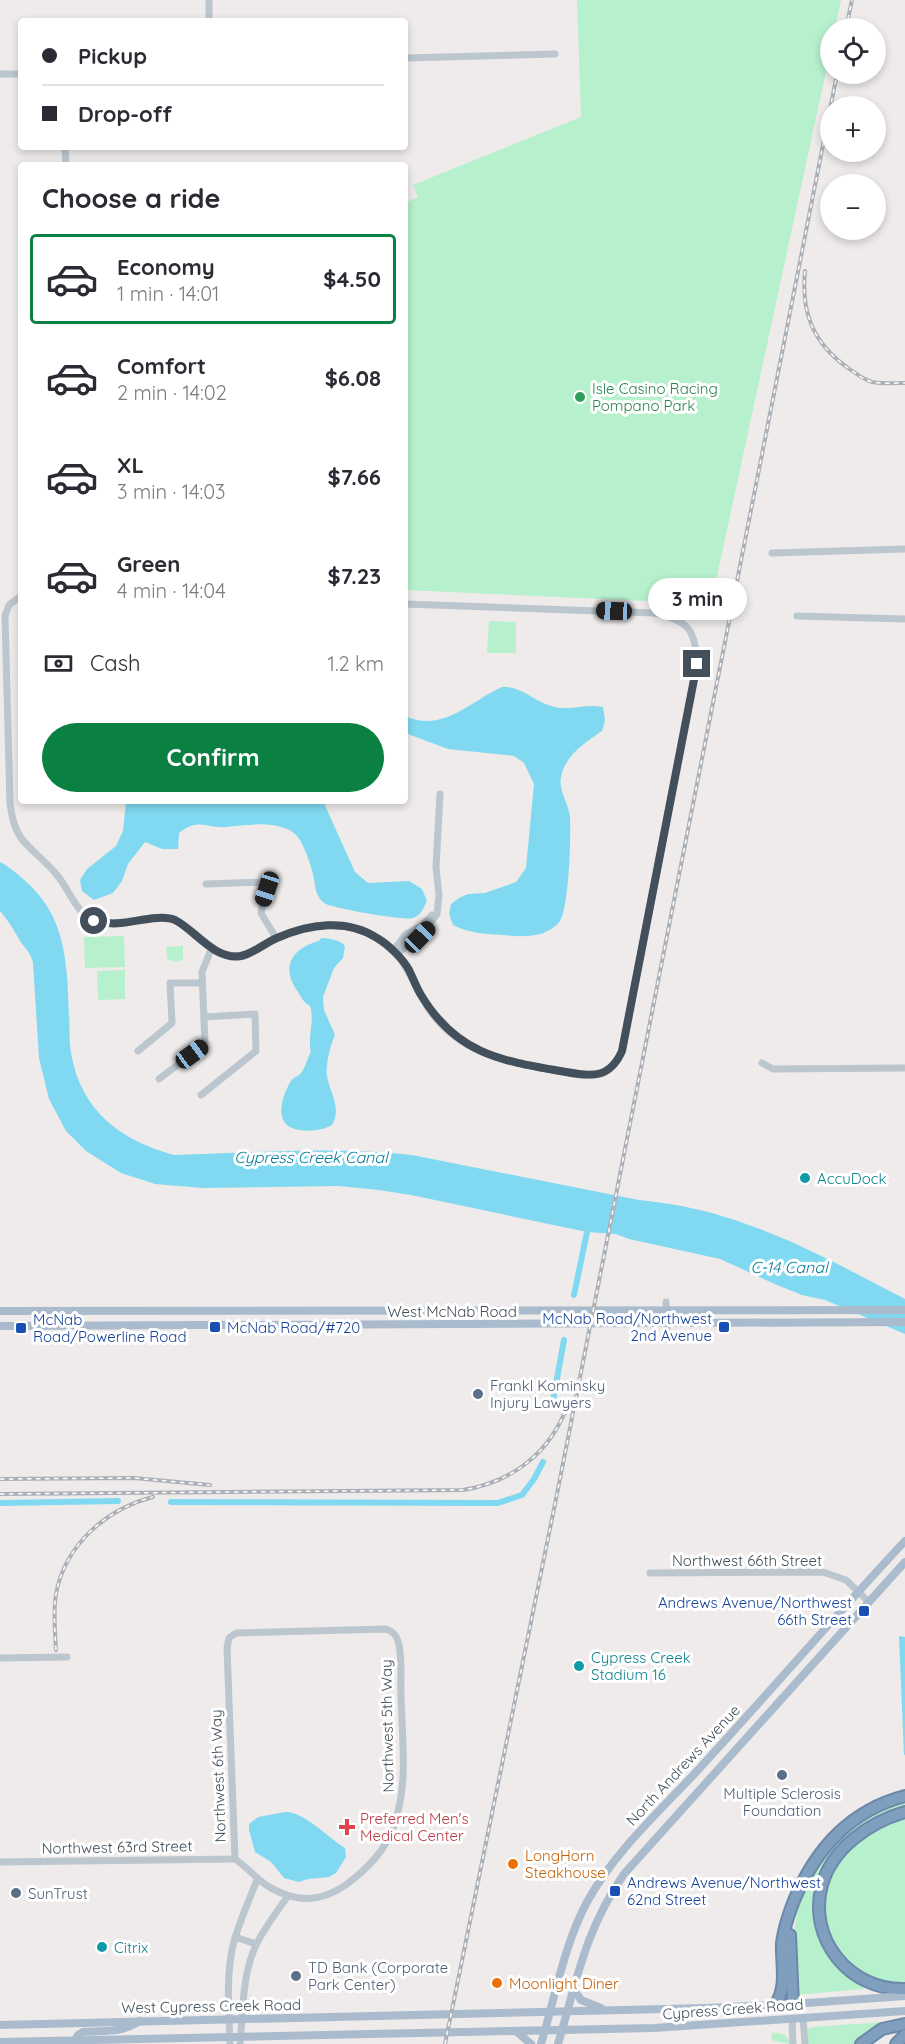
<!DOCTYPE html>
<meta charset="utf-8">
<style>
:root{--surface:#fff;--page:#f7f7f7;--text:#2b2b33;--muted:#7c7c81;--line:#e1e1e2;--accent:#0b8043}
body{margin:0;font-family:Quicksand,sans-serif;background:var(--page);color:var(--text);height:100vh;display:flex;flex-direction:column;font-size:22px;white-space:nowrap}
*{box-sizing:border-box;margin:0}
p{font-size:20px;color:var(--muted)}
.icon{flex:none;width:33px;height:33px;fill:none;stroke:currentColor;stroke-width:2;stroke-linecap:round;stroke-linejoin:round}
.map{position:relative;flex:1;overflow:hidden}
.side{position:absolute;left:18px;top:162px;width:390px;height:642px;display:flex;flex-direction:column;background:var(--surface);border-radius:6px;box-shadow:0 3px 9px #0003}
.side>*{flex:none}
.banner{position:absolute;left:18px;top:18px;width:390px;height:132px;border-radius:6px;box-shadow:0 3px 9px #0003;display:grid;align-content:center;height:132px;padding:0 24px;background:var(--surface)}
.buttons{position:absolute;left:820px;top:18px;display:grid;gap:12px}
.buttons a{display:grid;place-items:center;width:66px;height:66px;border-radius:50%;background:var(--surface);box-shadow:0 3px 9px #0003;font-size:30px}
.end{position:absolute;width:27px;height:27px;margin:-14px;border:8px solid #434f5a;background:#fff;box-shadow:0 0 0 3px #fff}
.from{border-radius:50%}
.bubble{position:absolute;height:42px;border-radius:21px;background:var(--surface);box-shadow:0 3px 9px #0003;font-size:20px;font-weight:700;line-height:42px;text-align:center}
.car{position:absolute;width:18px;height:36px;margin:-18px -9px;border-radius:8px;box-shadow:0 0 4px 2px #0007;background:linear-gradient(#222 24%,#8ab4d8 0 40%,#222 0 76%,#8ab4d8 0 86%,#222 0)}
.banner b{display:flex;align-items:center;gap:21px;height:57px;font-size:22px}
.banner b+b{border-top:2px solid var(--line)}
.banner i{width:15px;height:15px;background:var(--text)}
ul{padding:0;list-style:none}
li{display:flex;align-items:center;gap:18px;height:90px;margin:0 12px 9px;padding:0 12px;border:3px solid transparent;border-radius:6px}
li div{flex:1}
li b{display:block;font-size:22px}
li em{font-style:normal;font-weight:700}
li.active{border-color:var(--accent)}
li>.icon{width:54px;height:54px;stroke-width:1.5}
h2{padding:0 24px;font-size:27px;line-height:72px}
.pay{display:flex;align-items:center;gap:15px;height:66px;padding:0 24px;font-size:22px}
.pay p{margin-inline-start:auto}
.action{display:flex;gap:12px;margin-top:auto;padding:12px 24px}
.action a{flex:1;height:69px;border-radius:36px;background:var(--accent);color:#fff;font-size:24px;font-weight:700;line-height:69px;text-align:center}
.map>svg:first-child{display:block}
</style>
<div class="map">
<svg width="905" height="2044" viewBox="0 0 905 2044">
<rect width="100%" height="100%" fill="#efebeb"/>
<!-- green -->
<g fill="#b6f0cc">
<polygon points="577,0 841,0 835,28 831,28 831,48 711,604 405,590 405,203 418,197 413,185 581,117"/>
<polygon points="489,621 516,622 516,653 487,653"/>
<polygon points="124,936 125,967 85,968 84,937"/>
<polygon points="183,946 183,959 176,962 167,959 166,947"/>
<polygon points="125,970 125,999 98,1000 97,971"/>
<path d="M 905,1801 L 905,1809 L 893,1813 L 828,1864 L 819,1929 L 864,1984 L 863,1989 L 796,1995 C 795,1972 792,1948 795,1926 C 802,1866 847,1817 905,1801 Z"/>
<polygon points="905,1816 905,1985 889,1984 852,1970 828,1937 822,1906 830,1873 852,1846 874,1829"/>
<polygon points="884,2022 870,2031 856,2044 808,2044 808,2029 812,2027"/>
<path d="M 772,2033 C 781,2032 788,2035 790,2044 L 774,2041 L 771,2039 Z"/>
</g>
<!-- water -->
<g fill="#80d9f0">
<path d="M 502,687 C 522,686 532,700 551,706 C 570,712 585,703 603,707 L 605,720 L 602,731 C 585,743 565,755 561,777 C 558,790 569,804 570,817 C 571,835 569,907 560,921 C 550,935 530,937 515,936 C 494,934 471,935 453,925 L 449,914 L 451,904 L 459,898 L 468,894 L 485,893 L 516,882 L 526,868 L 534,784 L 524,763 L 514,756 L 448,749 L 405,733 L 405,716 C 443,733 469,702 502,687 Z"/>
<path d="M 126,801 L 323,801 L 355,872 L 368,883 L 409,881 L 422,889 L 427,901 C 423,908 422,915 413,918 C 405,921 331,908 324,903 C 314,894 316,886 313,874 C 310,863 303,840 294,833 C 275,820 247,825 226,827 C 206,829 199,817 179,833 L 178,849 L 162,849 L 145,842 L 128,864 L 122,881 L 113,893 L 94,900 L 82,891 L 80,880 L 87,869 L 116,846 L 123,831 Z"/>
<path d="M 0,862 C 8,866 15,872 22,878 C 67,915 67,963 69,1016 C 70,1028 69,1041 71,1053 C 81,1111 120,1140 174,1155 C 253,1153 333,1146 412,1155 L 639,1200 C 668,1203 697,1208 725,1217 C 788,1236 847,1269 905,1299 L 905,1334 L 825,1300 L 802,1295 L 777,1285 L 720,1259 L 629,1239 L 616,1234 L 587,1232 L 411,1195 L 379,1190 L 339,1186 L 203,1188 L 155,1184 L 121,1173 L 86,1151 L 66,1131 L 49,1099 L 39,1058 L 33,963 C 31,952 24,948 19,939 C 13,929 8,920 0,911 Z"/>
<path d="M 321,938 C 328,938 341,940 345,946 L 343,958 L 334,968 L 323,997 L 324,1010 L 335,1035 C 331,1043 325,1066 327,1076 C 330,1093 342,1108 332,1125 C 322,1131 307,1132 295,1129 C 273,1124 282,1095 291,1081 C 293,1077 298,1077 301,1073 C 306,1067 307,1058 311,1052 C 307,1037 315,1021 310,1006 C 303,1002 302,998 298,992 C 280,967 292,948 319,941 Z"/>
<polygon points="899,1636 905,1637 905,1755 904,1755"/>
<path d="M 285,1812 C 304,1811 328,1838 345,1848 L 346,1857 L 336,1873 L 329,1877 L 308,1879 L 299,1882 L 284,1878 L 271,1862 L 255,1852 L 249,1830 L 249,1824 L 258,1817 Z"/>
</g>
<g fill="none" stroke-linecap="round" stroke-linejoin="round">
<!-- canal -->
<g stroke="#80d9f0" stroke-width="6">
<polyline points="574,1295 587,1232"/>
<polyline points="552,1406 564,1340"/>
<polyline points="171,1502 498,1503 522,1495 534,1479 543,1462"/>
<polyline points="0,1503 118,1501"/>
</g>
<!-- highway casing -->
<g stroke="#6b89aa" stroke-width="14">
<g id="highway">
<path d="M 905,1812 C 870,1822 832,1848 822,1885 C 807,1939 850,1991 905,1989"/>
<polyline points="790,1935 793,2004"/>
<path d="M 775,2005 C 788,1987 781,1963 782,1943 C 784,1928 788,1916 793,1903 C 814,1851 848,1811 905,1796"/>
<polyline points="861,2044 882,2029 905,2024"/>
<polyline points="896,2044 905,2035"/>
</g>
</g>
<!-- minor -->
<g stroke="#bbc6cf" stroke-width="7">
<polyline points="209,0 209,21"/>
<polyline points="405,58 555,54"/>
<polyline points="0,74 21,74"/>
<polyline points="65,147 66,165"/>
<polyline points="772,553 905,549"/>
<path d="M 21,596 L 9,605 L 5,616 L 10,804 C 12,816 14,828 21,838 C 31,851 46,861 56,874 C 69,888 76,915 96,921 C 121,928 150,913 172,919 C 195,926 210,957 238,956 C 251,955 263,945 274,939 C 305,923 339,920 370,934 C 405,950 411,983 430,1011 C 462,1056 512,1062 562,1072 C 590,1077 609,1080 622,1051 L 697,664 C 696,630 688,620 654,613 L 405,604"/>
<polyline points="797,616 905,619"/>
<polyline points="206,884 267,882 261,913 276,938"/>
<polyline points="393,951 406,934 423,925 432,915"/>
<polyline points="396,954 420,937 437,914 439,895 436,867 440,794"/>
<polyline points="138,1051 172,1023 170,983 201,983"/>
<polyline points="762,1063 773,1069 905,1068"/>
<polyline points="159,1079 205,1044 202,972 212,947"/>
<polyline points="201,1095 256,1051 255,1014 204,1017"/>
<polyline points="666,1302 667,1329"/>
<polyline points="650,1573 823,1572 846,1580 869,1602"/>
<path d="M 386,1629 C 392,1631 396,1634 398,1641 C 403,1657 400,1678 401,1696 C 402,1740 409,1786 393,1828 C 385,1851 367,1869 347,1884 C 329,1897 309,1903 287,1895 C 260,1886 255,1873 235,1859 L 227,1648 L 229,1638 L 236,1633 Z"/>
<polyline points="0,1658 67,1657"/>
<polyline points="0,1862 235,1859"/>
<polyline points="235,1937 256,1944"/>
<polyline points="803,2018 805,2044"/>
<polyline points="792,2019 793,2044"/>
<path d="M 230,2044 C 229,2013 226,1981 232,1950 C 237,1926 248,1903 257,1880"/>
<path d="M 240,2044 C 243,2011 242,1973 257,1943 C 266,1926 277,1911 288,1896"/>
</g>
<!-- major -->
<g stroke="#a9bbcd" stroke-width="8">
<polyline points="0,1311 905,1310"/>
<polyline points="0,1326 905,1322"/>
<polyline points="573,1988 581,2000 601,2008"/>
<polyline points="0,2025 705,2008 793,2004 905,1996"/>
<polyline points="516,2031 531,2044"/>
<path d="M 75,2041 L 78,2035 L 83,2032 C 105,2030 120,2034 140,2021"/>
<polyline points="0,2042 654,2028 905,2011"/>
<path d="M 541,2044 C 555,1997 564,1945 587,1902 C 615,1851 659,1812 698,1770 C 768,1694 835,1616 905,1541"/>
<path d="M 558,2044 C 577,1980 585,1930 624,1874 L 905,1562"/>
</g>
<!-- highway -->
<use href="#highway" stroke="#809ebe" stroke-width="10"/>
<!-- rail casing -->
<g stroke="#adb1b7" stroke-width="4">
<g id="rail">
<polyline points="846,28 852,0"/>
<path d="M 805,271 C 801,313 813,343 848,368 C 856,374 863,379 872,382 C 883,384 894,383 905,383"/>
<polyline points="0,1479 134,1478 210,1485"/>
<path d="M 0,1494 L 463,1490 C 513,1482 551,1452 568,1404"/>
<path d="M 56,1650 C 55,1631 53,1612 56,1594 C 65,1545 106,1509 153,1497"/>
<polyline points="445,2044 555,1504 837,74"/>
</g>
</g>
<!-- rail -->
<use href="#rail" stroke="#fff" stroke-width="1.5" stroke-dasharray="4.5" stroke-linecap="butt"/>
</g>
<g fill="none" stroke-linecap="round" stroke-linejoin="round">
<!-- route -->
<path stroke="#434f5a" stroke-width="8" d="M 94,921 C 103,923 112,924 121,923 C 135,922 162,914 175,920 C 195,930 215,961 241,956 C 254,953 265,943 277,938 C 309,924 347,918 377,938 C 389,945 403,959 409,970 C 413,978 416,987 421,995 C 457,1055 502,1061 566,1072 C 593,1077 610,1078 622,1051 L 697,664"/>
</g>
<!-- markers -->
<circle fill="#2e9e5b" stroke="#fff" stroke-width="2" cx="580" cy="397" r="6"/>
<g fill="#0f9aa8" stroke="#fff" stroke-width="2">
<circle cx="805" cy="1178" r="6"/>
<circle cx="579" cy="1666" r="6"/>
<circle cx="102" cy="1947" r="6"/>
</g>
<g fill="#1a4fb4" stroke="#fff" stroke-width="2">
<rect x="209" y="1321" width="12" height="12" rx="3"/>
<rect x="718" y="1321" width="12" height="12" rx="3"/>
<rect x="15" y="1322" width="12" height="12" rx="3"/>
<rect x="858" y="1605" width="12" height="12" rx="3"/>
<rect x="609" y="1885" width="12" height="12" rx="3"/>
</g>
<g fill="#5c6f8a" stroke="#fff" stroke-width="2">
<circle cx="478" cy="1394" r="6"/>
<circle cx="782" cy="1775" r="6"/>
<circle cx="16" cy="1893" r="6"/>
<circle cx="296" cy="1976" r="6"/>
</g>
<path fill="#e0444e" stroke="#fff" stroke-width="2" d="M344 1818h6v6h6v6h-6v6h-6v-6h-6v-6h6z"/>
<g fill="#e8710a" stroke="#fff" stroke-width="2">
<circle cx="513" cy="1864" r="6"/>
<circle cx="497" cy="1983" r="6"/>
</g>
<g text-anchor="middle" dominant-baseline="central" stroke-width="6" stroke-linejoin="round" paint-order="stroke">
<!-- leisure labels -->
<g font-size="15" fill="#27864d" stroke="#fff" text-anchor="start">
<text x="592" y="388">Isle Casino Racing<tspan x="592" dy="17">Pompano Park</tspan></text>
</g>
<!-- culture labels -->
<g font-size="15" fill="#0d838f" stroke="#fff" text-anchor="start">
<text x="817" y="1178">AccuDock</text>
<text x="591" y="1657">Cypress Creek<tspan x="591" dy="17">Stadium 16</tspan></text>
<text x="114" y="1947">Citrix</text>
</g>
<!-- street labels -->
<g font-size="15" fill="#434f5a" stroke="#fff">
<text x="452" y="1311">West McNab Road</text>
<text x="747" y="1560">Northwest 66th Street</text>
<text transform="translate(387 1726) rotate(-91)">Northwest 5th Way</text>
<text transform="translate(683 1765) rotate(-47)">North Andrews Avenue</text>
<text transform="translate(218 1776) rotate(-92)">Northwest 6th Way</text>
<text transform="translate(117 1847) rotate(-1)">Northwest 63rd Street</text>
<text transform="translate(211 2006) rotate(-1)">West Cypress Creek Road</text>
<text transform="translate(733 2009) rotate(-4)">Cypress Creek Road</text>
</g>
<!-- transit labels -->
<g font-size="15" fill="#164399" stroke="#fff" text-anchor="start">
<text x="712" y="1318" text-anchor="end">McNab Road/Northwest<tspan x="712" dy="17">2nd Avenue</tspan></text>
<text x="33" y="1319">McNab<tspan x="33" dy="17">Road/Powerline Road</tspan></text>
<text x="227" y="1327">McNab Road/#720</text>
<text x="852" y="1602" text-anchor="end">Andrews Avenue/Northwest<tspan x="852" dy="17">66th Street</tspan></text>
<text x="627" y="1882">Andrews Avenue/Northwest<tspan x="627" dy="17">62nd Street</tspan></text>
</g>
<!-- service labels -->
<g font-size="15" fill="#4e5e75" stroke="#fff" text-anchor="start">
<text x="490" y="1385">Frankl Kominsky<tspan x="490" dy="17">Injury Lawyers</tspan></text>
<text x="782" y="1793" text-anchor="middle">Multiple Sclerosis<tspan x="782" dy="17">Foundation</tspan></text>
<text x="28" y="1893">SunTrust</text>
<text x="308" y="1967">TD Bank (Corporate<tspan x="308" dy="17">Park Center)</tspan></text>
</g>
<!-- health labels -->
<g font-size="15" fill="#be3a42" stroke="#fff" text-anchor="start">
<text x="360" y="1818">Preferred Men's<tspan x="360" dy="17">Medical Center</tspan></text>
</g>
<!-- food labels -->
<g font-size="15" fill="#c56008" stroke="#fff" text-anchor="start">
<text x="525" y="1855">LongHorn<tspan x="525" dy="17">Steakhouse</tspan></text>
<text x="509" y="1983">Moonlight Diner</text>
</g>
<!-- water labels -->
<g font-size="16" font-style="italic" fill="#067d9c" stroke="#fff">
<text x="311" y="1157">Cypress Creek Canal</text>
<text x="789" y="1267">C-14 Canal</text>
</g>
</g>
</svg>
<div class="buttons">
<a><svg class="icon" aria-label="locate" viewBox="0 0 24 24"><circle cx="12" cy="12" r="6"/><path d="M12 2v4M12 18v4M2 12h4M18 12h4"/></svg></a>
<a>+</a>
<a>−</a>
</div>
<i class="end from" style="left:94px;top:921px"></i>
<i class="end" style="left:697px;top:664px"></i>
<div class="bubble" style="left:648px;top:578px;width:99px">3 min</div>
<i class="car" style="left:614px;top:611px;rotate:272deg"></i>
<i class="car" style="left:267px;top:889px;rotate:198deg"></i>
<i class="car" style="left:420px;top:937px;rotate:44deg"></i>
<i class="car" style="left:192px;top:1054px;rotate:54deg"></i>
<div class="banner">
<b><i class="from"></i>Pickup</b>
<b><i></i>Drop-off</b>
</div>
<section class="side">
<h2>Choose a ride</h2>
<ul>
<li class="active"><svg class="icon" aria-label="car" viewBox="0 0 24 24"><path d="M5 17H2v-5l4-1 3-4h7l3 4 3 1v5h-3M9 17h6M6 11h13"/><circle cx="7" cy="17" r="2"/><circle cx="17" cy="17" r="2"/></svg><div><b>Economy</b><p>1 min · 14:01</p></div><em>$4.50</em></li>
<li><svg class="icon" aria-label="car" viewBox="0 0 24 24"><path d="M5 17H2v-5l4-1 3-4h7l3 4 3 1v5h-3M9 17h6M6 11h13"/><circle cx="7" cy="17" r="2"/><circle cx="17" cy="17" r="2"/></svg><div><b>Comfort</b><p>2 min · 14:02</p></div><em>$6.08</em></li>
<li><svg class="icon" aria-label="car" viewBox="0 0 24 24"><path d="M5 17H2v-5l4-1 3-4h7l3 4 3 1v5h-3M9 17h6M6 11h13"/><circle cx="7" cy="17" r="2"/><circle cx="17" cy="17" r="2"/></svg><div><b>XL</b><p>3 min · 14:03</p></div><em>$7.66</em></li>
<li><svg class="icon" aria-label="car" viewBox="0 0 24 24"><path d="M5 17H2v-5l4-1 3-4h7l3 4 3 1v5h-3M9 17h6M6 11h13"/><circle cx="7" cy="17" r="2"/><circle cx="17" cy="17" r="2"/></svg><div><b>Green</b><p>4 min · 14:04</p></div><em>$7.23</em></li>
</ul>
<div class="pay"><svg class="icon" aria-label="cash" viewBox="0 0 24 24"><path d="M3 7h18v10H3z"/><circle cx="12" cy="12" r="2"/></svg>Cash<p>1.2 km</p></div>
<div class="action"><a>Confirm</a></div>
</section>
</div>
